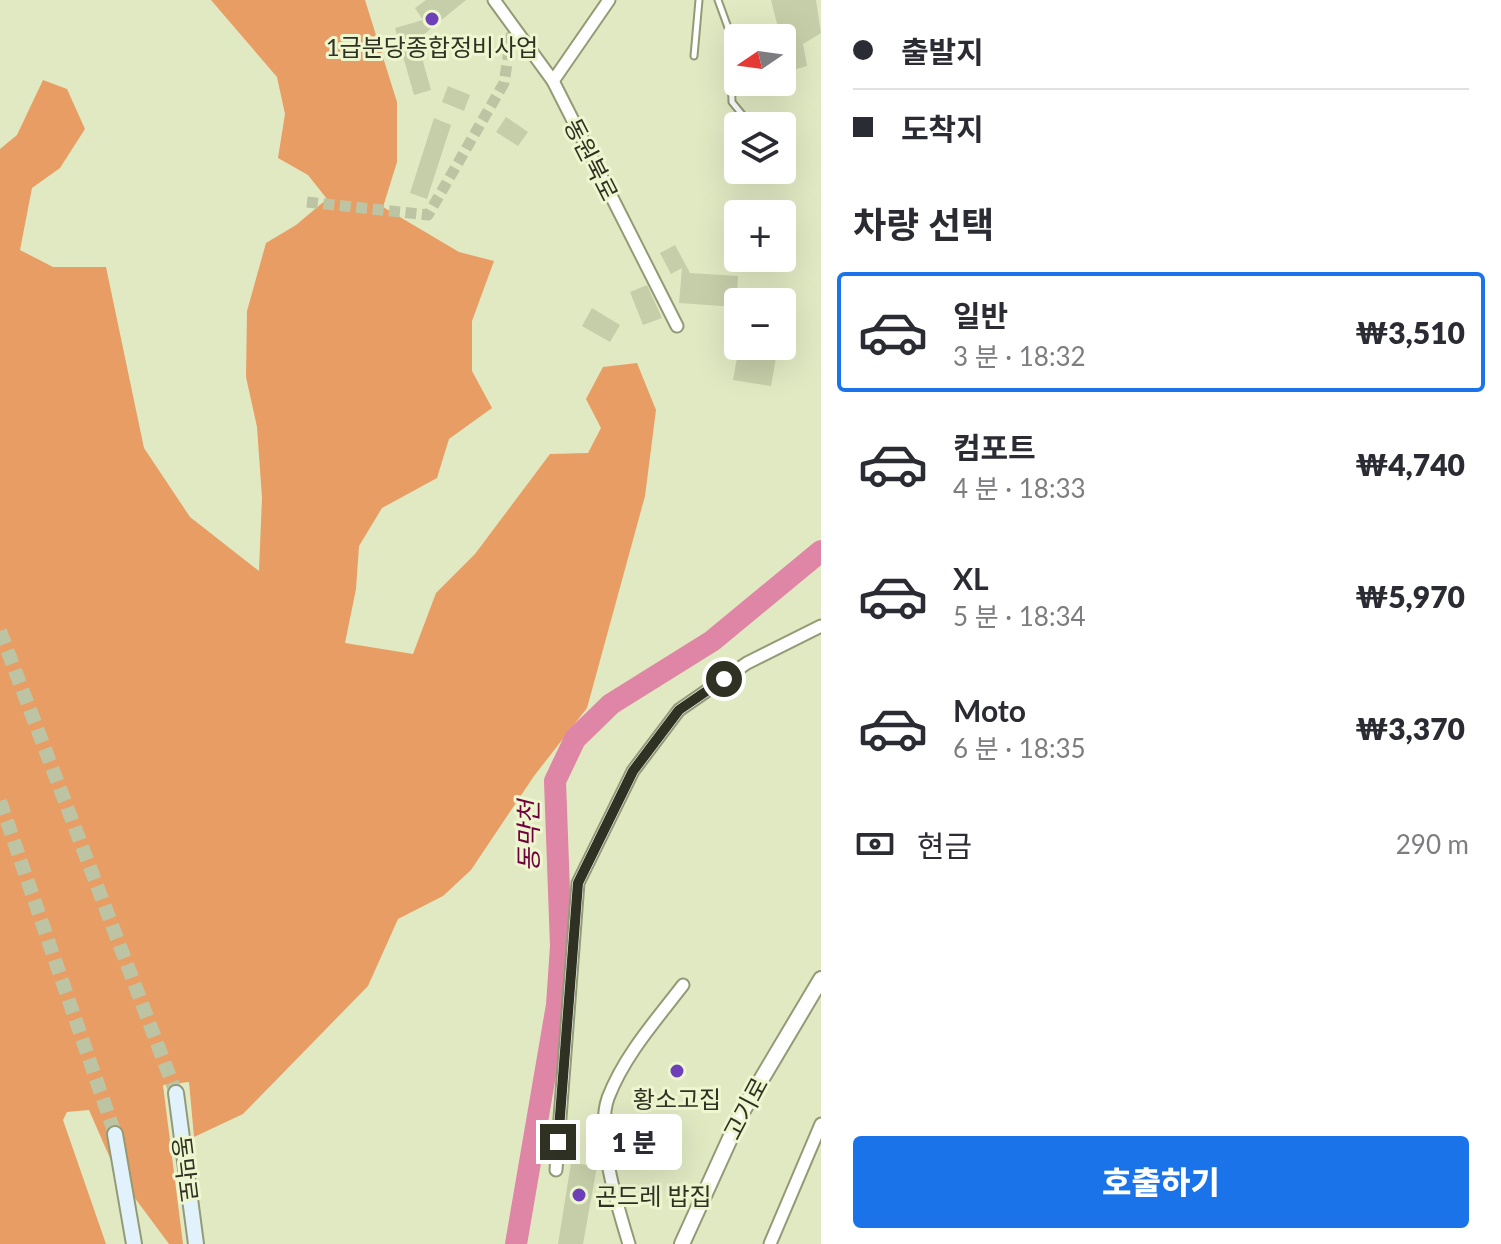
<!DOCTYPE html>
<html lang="ko">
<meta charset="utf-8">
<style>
:root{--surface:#fff;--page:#f2f2f3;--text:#2b2b33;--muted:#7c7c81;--line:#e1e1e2;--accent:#1a73e8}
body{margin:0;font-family:Lato,"Noto Sans KR",sans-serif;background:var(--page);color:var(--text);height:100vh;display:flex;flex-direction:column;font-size:30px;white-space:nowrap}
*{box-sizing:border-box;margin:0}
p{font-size:26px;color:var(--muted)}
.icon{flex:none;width:44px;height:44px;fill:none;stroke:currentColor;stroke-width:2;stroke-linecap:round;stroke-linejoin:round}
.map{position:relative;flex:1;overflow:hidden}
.side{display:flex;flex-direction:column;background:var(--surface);width:680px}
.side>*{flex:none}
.banner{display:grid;align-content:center;height:176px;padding:0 32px;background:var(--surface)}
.needle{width:52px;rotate:257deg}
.fabs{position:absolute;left:724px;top:24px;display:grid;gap:16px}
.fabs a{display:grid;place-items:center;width:72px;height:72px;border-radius:8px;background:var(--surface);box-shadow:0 8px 32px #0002;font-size:40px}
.end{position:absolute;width:36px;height:36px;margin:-18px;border:10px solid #2f3123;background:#fff;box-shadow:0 0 0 4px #fff}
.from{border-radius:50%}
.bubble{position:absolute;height:56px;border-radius:8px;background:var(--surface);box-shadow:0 8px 32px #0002;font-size:26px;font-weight:800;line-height:56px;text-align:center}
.banner b{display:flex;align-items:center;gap:28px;height:76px;font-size:30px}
.banner b+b{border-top:2px solid var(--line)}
.banner i{width:20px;height:20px;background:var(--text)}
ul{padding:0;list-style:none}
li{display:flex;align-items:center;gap:24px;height:120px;margin:0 16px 12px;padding:0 16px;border:4px solid transparent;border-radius:8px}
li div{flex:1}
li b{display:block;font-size:30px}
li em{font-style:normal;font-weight:800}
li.on{border-color:var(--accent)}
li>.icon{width:72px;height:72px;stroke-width:1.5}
h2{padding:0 32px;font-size:36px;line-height:96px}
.pay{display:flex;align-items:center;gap:20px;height:88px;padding:0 32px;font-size:30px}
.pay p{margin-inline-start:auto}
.button{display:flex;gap:16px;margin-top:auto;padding:16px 32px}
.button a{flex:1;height:92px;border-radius:8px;background:var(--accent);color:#fff;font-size:32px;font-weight:800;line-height:92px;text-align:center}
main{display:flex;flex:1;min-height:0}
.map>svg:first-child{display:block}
</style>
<main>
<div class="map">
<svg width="821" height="1244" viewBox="0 0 821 1244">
<rect width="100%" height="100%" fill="#e1e9c3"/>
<!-- forest -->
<polygon fill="#e89d64" points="211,0 365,0 397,102 397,162 383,207 459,252 494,261 472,321 472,371 492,408 449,439 437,478 382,508 359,546 356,589 345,643 413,654 436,593 475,554 550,454 588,453 601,428 586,399 603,367 637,363 656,410 645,496 587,708 534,776 471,870 443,896 398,919 368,986 243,1114 194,1137 189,1082 163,1085 183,1244 169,1244 117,1174 89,1110 67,1112 63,1120 106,1244 0,1244 0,149 17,135 43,80 67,89 85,129 60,168 32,188 20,250 53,267 106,267 144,448 190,517 259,571 262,498 257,427 246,377 247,311 266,243 296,225 327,199 308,175 278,158 285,114 277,77"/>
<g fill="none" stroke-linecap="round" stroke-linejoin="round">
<!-- river -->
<polyline stroke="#df85a6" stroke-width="22" points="516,1244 557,1005 561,946 555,781 575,739 611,704 712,641 821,551"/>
</g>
<!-- building -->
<g fill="#c6cea9">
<polygon points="426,0 466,0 417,40 431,90 414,95 395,28 423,20 415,8"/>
<polygon points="771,0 816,0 821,33 803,44 807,66 789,71"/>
<polygon points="448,86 470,95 464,111 442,102"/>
<polygon points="506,117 528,132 518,146 496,132"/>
<polygon points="434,118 451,125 427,199 410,193"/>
<polygon points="675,245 690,273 738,276 736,307 679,303 682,268 671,274 660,253"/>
<polygon points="647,285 662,318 643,325 630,292"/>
<polygon points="592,308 620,325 610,342 582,326"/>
<polygon points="739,346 772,346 771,352 777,352 771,386 733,380"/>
<polygon points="571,1163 597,1166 583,1244 558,1244"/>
</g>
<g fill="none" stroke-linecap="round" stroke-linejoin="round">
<!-- minor-tunnel -->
<polyline stroke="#bdc4a3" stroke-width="11" stroke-dasharray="11 5.5" stroke-linecap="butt" points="307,202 428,215 504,83 513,25"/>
<!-- secondary-tunnel -->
<g stroke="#bdc4a3" stroke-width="14" stroke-dasharray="14 7" stroke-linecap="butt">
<polyline points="0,631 176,1093"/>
<polyline points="0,801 115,1134"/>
</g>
<!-- service casing -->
<g stroke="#939a76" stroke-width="9">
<g id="service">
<polyline points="718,0 730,33 732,102 750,124"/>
<polyline points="694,56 699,0"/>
</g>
</g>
<!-- minor casing -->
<g stroke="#939a76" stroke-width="15">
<g id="minor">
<polyline points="494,0 553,81 677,326"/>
<polyline points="553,81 609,0"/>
<polyline points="556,1170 578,883 633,771 679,710 747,663 821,626"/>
<path d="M 629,1244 C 618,1208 595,1135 608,1098 C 624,1056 656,1020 683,985"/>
<polyline points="770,1244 821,1124"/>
</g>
</g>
<!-- tertiary casing -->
<g stroke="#939a76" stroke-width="18">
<polyline id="tertiary" points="682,1244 742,1112 821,979"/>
</g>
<!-- secondary casing -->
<g stroke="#939a76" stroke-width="18">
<g id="secondary">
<polyline points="176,1093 196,1244"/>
<polyline points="115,1134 134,1244"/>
</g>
</g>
<!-- service -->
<use href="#service" stroke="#fff" stroke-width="5"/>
<!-- minor -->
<use href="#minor" stroke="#fff" stroke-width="11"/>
<!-- tertiary -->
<use href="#tertiary" stroke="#fff" stroke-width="14"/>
<!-- secondary -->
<use href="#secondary" stroke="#e2f2fd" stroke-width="14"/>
</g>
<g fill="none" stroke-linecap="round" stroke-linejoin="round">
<!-- route -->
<polyline stroke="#2f3123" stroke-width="10" points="558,1142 578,883 633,771 679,710 724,679"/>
</g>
<!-- markers -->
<g fill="#6e40b8" stroke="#eef6d0" stroke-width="3">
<circle cx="432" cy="19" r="8"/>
<circle cx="677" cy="1071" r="8"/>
<circle cx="579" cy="1195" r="8"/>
</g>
<g text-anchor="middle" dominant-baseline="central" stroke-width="6" stroke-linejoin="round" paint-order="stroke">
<!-- poi labels -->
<g font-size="24" fill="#2f3123" stroke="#eef6d0">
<text x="432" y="46">1급분당종합정비사업</text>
<text x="677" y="1098">황소고집</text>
<text x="595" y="1195" text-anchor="start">곤드레 밥집</text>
</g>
<!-- street labels -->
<g font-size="24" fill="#2f3123" stroke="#eef6d0">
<text transform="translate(592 159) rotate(63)">동원북로</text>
<text transform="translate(745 1108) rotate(-62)">고기로</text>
<text transform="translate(186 1169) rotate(83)">동막로</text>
</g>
<!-- water labels -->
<g font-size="26" font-style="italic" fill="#70003d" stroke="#eef6d0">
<text transform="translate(528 836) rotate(-90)">동막천</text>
</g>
</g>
</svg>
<div class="fabs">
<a><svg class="needle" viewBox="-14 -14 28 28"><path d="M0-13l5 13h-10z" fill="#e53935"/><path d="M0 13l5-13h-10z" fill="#7c7c81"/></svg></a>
<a><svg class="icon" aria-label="layers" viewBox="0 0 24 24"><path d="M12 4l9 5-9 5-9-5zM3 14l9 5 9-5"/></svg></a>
<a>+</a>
<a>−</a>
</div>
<i class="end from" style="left:724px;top:679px"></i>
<i class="end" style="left:558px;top:1142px"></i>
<div class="bubble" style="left:586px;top:1114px;width:96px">1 분</div>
</div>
<section class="side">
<div class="banner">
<b><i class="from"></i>출발지</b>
<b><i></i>도착지</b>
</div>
<h2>차량 선택</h2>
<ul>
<li class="on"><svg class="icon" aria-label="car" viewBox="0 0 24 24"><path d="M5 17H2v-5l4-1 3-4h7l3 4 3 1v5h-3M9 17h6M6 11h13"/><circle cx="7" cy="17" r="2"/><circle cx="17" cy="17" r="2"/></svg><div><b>일반</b><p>3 분 · 18:32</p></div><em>₩3,510</em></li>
<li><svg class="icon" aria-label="car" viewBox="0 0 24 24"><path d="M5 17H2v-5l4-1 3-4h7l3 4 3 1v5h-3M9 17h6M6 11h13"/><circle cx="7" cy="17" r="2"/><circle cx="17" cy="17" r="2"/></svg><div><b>컴포트</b><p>4 분 · 18:33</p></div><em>₩4,740</em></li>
<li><svg class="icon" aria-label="car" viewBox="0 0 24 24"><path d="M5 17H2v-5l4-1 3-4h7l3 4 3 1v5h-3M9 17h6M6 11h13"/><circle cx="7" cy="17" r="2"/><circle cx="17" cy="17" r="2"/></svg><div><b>XL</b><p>5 분 · 18:34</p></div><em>₩5,970</em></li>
<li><svg class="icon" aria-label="car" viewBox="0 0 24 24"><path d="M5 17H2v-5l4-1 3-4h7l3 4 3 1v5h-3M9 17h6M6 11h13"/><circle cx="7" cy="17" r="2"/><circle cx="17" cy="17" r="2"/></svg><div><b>Moto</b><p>6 분 · 18:35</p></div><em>₩3,370</em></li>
</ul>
<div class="pay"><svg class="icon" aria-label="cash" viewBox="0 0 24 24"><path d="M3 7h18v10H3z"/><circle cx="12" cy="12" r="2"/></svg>현금<p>290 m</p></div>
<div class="button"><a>호출하기</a></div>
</section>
</main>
